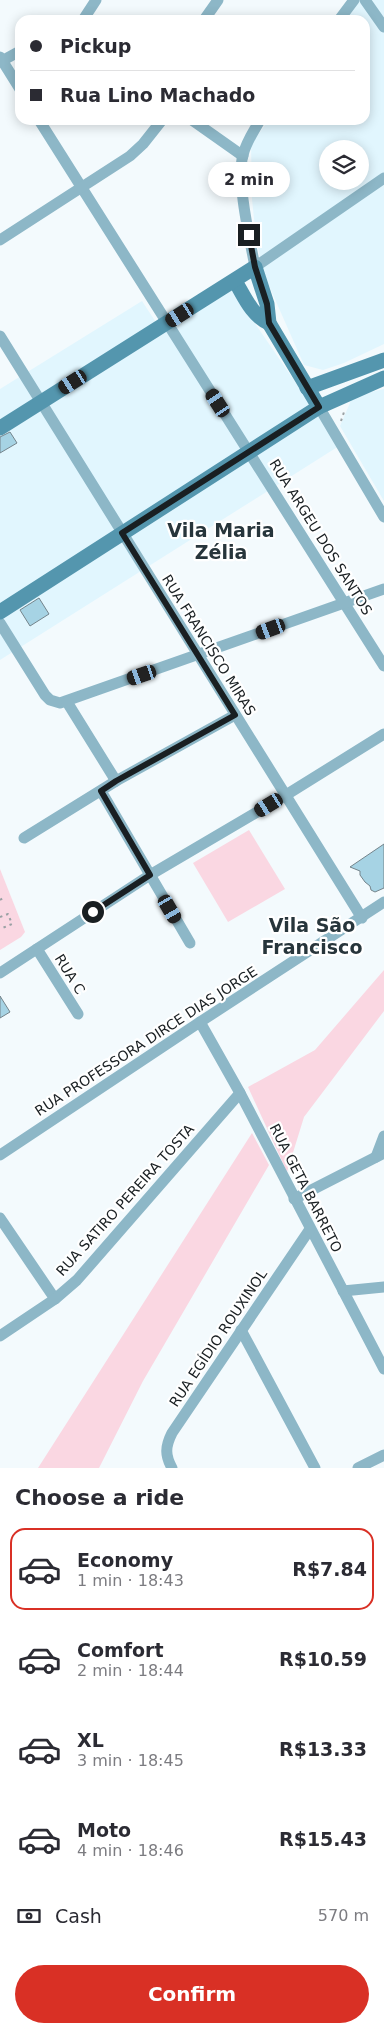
<!DOCTYPE html>
<meta charset="utf-8">
<style>
:root{--surface:#fff;--page:#f7f7f7;--text:#2b2b33;--muted:#7c7c81;--line:#e1e1e2;--accent:#d93025}
body{margin:0;font-family:"DejaVu Sans",sans-serif;background:var(--page);color:var(--text);height:100vh;display:flex;flex-direction:column;font-size:19px;white-space:nowrap}
*{box-sizing:border-box;margin:0}
p{font-size:16px;color:var(--muted)}
.icon{flex:none;width:28px;height:28px;fill:none;stroke:currentColor;stroke-width:2;stroke-linecap:round;stroke-linejoin:round}
.map{position:relative;height:1468px;overflow:hidden}
.panel{display:flex;flex-direction:column;background:var(--surface);flex:1}
.panel>*{flex:none}
.banner{position:absolute;left:15px;top:15px;width:355px;height:110px;border-radius:15px;box-shadow:0 2px 12px #0003;display:grid;align-content:center;height:110px;padding:0 15px;background:var(--surface)}
.buttons{position:absolute;left:319px;top:140px;display:grid;gap:10px}
.buttons a{display:grid;place-items:center;width:50px;height:50px;border-radius:50%;background:var(--surface);box-shadow:0 2px 12px #0003;font-size:25px}
.end{position:absolute;width:22px;height:22px;margin:-11px;border:6px solid #191f22;background:#fff;box-shadow:0 0 0 2px #fff}
.from{border-radius:50%}
.bubble{position:absolute;height:35px;border-radius:18px;background:var(--surface);box-shadow:0 2px 12px #0003;font-size:16px;font-weight:700;line-height:35px;text-align:center}
.car{position:absolute;width:15px;height:30px;margin:-15px -8px;border-radius:6px;box-shadow:0 0 4px 1px #0007;background:linear-gradient(#222 24%,#8ab4d8 0 40%,#222 0 76%,#8ab4d8 0 86%,#222 0)}
.banner b{display:flex;align-items:center;gap:18px;height:48px;font-size:19px}
.banner b+b{border-top:1px solid var(--line)}
.banner i{width:12px;height:12px;background:var(--text)}
ul{padding:0;list-style:none}
li{display:flex;align-items:center;gap:15px;height:82px;margin:0 10px 8px;padding:0 5px;border:2px solid transparent;border-radius:15px}
li div{flex:1}
li b{display:block;font-size:19px}
li em{font-style:normal;font-weight:700}
li.selected{border-color:var(--accent)}
li>.icon{width:45px;height:45px;stroke-width:1.5}
h2{padding:0 15px;font-size:22px;line-height:60px}
.pay{display:flex;align-items:center;gap:12px;height:55px;padding:0 15px;font-size:19px}
.pay p{margin-inline-start:auto}
.cta{display:flex;gap:10px;margin-top:auto;padding:10px 15px}
.cta a{flex:1;height:58px;border-radius:30px;background:var(--accent);color:#fff;font-size:20px;font-weight:700;line-height:58px;text-align:center}
.map>svg:first-child{display:block}
</style>
<div class="map">
<svg width="384" height="1468" viewBox="0 0 384 1468">
<rect width="100%" height="100%" fill="#f3fafd"/>
<!-- built -->
<g fill="#e1f6fe" fill-rule="evenodd">
<path d="M 358,0 L 384,0 L 384,344 L 344,363 L 323,370 L 304,365 L 263,272 L 256,238 L 252,199 L 251,144 L 269,120 L 365,120 L 365,20 L 343,20 ZM 328,149 L 360,149 L 360,181 L 328,181 Z"/>
<polygon points="230,287 339,446 0,660 0,389 142,301 161,330"/>
<polygon points="384,389 384,501 340,426 353,396"/>
</g>
<!-- green -->
<g fill="#fad7e2">
<polygon points="249,830 285,889 228,922 193,863"/>
<polygon points="0,869 25,932 21,937 0,950"/>
<polygon points="384,970 384,1011 304,1117 287,1172 248,1087 315,1050"/>
<polygon points="252,1133 269,1165 143,1381 99,1468 38,1468"/>
</g>
<!-- building -->
<g fill="#a6d3e4" stroke="#74848b">
<polygon points="10,432 17,443 0,453 0,437"/>
<polygon points="39,598 49,614 30,626 20,610"/>
<polygon points="384,844 384,888 375,892 371,890 370,886 365,882 360,875 360,871 350,867"/>
<polygon points="0,996 10,1012 0,1018"/>
</g>
<g fill="none" stroke-linecap="round" stroke-linejoin="round">
<!-- path -->
<g stroke="#9aa1a4" stroke-width="2" stroke-dasharray="2.5 4" stroke-linecap="butt">
<polyline points="341,421 345,409"/>
<polyline points="0,900 5,897"/>
<polyline points="0,917 8,914 12,924 0,929"/>
</g>
<!-- minor -->
<g stroke="#8db7c7" stroke-width="11">
<polyline points="365,0 384,27"/>
<polyline points="83,20 96,0"/>
<polyline points="204,20 218,0"/>
<polyline points="339,20 354,0"/>
<polyline points="0,57 20,89"/>
<polyline points="0,62 20,51"/>
<polyline points="39,120 384,666"/>
<polyline points="192,120 243,156"/>
<path d="M 260,120 C 254,131 246,142 243,155 C 236,180 250,240 255,267 L 384,178"/>
<polyline points="0,240 130,156 143,144 162,120"/>
<polyline points="0,336 362,918"/>
<polyline points="319,407 384,517"/>
<polyline points="0,623 45,695 50,700 60,703 384,589"/>
<polyline points="67,702 116,781"/>
<polyline points="101,791 190,943"/>
<polyline points="24,838 116,781 235,715"/>
<polyline points="37,949 78,1014"/>
<polyline points="0,973 150,875 286,795 384,734"/>
<polyline points="200,1022 240,1093 384,1369"/>
<polyline points="0,1155 200,1022 384,902"/>
<polyline points="376,1157 384,1136"/>
<polyline points="294,1199 384,1153"/>
<polyline points="0,1218 55,1299"/>
<polyline points="343,1291 384,1287"/>
<polyline points="241,1330 315,1468"/>
<polyline points="0,1336 55,1299 77,1280 240,1093"/>
<path d="M 172,1468 C 165,1455 165,1447 172,1433 L 310,1229"/>
<polyline points="358,1468 384,1455"/>
</g>
<!-- secondary -->
<g stroke="#5496ae" stroke-width="15">
<path d="M 235,281 C 244,296 252,316 269,323"/>
<polyline points="307,388 384,360"/>
<polyline points="0,428 255,267 267,304 269,323 319,407"/>
<polyline points="0,612 319,407 384,378"/>
</g>
</g>
<g fill="none" stroke-linecap="round" stroke-linejoin="round">
<!-- route -->
<polyline stroke="#191f22" stroke-width="6" points="93,912 150,875 101,791 116,781 235,715 122,533 319,407 269,323 267,304 255,267 249,235"/>
</g>
<g text-anchor="middle" dominant-baseline="central" stroke-width="4.5" stroke-linejoin="round" paint-order="stroke">
<!-- street labels -->
<g font-size="14" fill="#191f22" stroke="#fff">
<text transform="translate(321 537) rotate(58)">RUA ARGEU DOS SANTOS</text>
<text transform="translate(209 645) rotate(58)">RUA FRANCISCO MIRAS</text>
<text transform="translate(70 974) rotate(58)">RUA C</text>
<text transform="translate(146 1041) rotate(-33)">RUA PROFESSORA DIRCE DIAS JORGE</text>
<text transform="translate(306 1188) rotate(63)">RUA GETA BARRETO</text>
<text transform="translate(125 1200) rotate(-48)">RUA SATIRO PEREIRA TOSTA</text>
<text transform="translate(218 1338) rotate(-56)">RUA EGÍDIO ROUXINOL</text>
</g>
<!-- district labels -->
<g font-size="19" font-weight="bold" fill="#27353b" stroke="#fff">
<text x="221" y="530">Vila Maria<tspan x="221" dy="22">Zélia</tspan></text>
<text x="312" y="925">Vila São<tspan x="312" dy="22">Francisco</tspan></text>
</g>
</g>
</svg>
<div class="buttons">
<a><svg class="icon" aria-label="layers" viewBox="0 0 24 24"><path d="M12 4l9 5-9 5-9-5zM3 14l9 5 9-5"/></svg></a>
</div>
<i class="end from" style="left:93px;top:912px"></i>
<i class="end" style="left:249px;top:235px"></i>
<div class="bubble" style="left:208px;top:162px;width:82px">2 min</div>
<i class="car" style="left:180px;top:315px;rotate:238deg"></i>
<i class="car" style="left:73px;top:382px;rotate:238deg"></i>
<i class="car" style="left:218px;top:403px;rotate:327deg"></i>
<i class="car" style="left:271px;top:629px;rotate:250deg"></i>
<i class="car" style="left:142px;top:675px;rotate:251deg"></i>
<i class="car" style="left:269px;top:805px;rotate:239deg"></i>
<i class="car" style="left:170px;top:909px;rotate:150deg"></i>
<div class="banner">
<b><i class="from"></i>Pickup</b>
<b><i></i>Rua Lino Machado</b>
</div>
</div>
<section class="panel">
<h2>Choose a ride</h2>
<ul>
<li class="selected"><svg class="icon" aria-label="car" viewBox="0 0 24 24"><path d="M5 17H2v-5l4-1 3-4h7l3 4 3 1v5h-3M9 17h6M6 11h13"/><circle cx="7" cy="17" r="2"/><circle cx="17" cy="17" r="2"/></svg><div><b>Economy</b><p>1 min · 18:43</p></div><em>R$7.84</em></li>
<li><svg class="icon" aria-label="car" viewBox="0 0 24 24"><path d="M5 17H2v-5l4-1 3-4h7l3 4 3 1v5h-3M9 17h6M6 11h13"/><circle cx="7" cy="17" r="2"/><circle cx="17" cy="17" r="2"/></svg><div><b>Comfort</b><p>2 min · 18:44</p></div><em>R$10.59</em></li>
<li><svg class="icon" aria-label="car" viewBox="0 0 24 24"><path d="M5 17H2v-5l4-1 3-4h7l3 4 3 1v5h-3M9 17h6M6 11h13"/><circle cx="7" cy="17" r="2"/><circle cx="17" cy="17" r="2"/></svg><div><b>XL</b><p>3 min · 18:45</p></div><em>R$13.33</em></li>
<li><svg class="icon" aria-label="car" viewBox="0 0 24 24"><path d="M5 17H2v-5l4-1 3-4h7l3 4 3 1v5h-3M9 17h6M6 11h13"/><circle cx="7" cy="17" r="2"/><circle cx="17" cy="17" r="2"/></svg><div><b>Moto</b><p>4 min · 18:46</p></div><em>R$15.43</em></li>
</ul>
<div class="pay"><svg class="icon" aria-label="cash" viewBox="0 0 24 24"><path d="M3 7h18v10H3z"/><circle cx="12" cy="12" r="2"/></svg>Cash<p>570 m</p></div>
<div class="cta"><a>Confirm</a></div>
</section>
